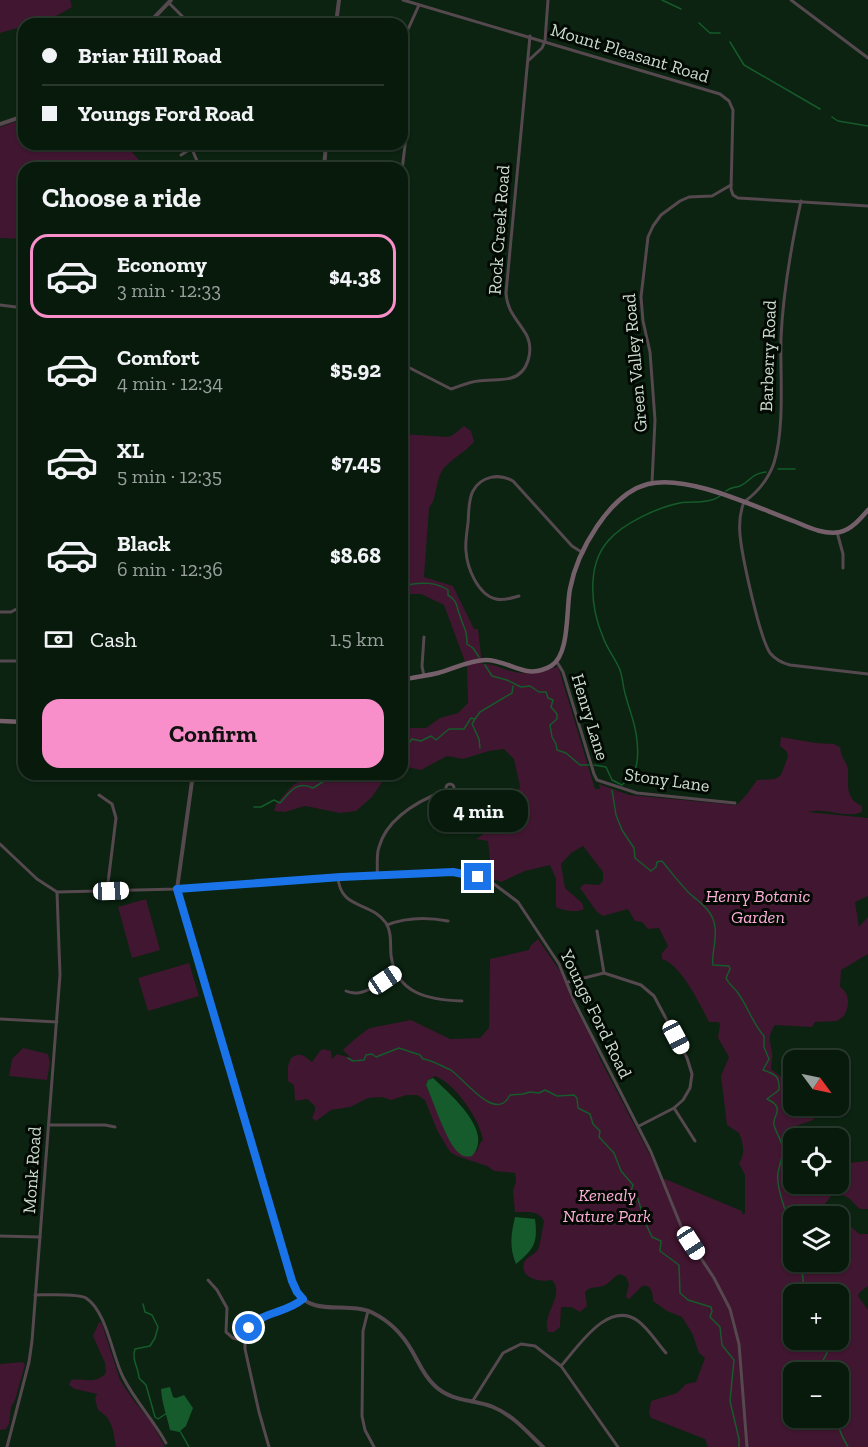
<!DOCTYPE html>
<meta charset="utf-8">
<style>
:root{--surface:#081a0c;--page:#112315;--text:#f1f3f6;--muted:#98a19d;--line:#29382d;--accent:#f98fca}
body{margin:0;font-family:"Zilla Slab",serif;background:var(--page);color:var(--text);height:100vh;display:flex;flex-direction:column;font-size:22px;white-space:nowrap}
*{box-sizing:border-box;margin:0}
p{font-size:20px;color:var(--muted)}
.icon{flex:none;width:33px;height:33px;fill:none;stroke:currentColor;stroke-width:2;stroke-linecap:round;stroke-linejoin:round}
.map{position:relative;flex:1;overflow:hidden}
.side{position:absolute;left:18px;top:162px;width:390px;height:618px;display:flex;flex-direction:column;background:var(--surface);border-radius:18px;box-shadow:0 2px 4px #0004,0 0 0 2px var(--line)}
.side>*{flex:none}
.top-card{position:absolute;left:18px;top:18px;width:390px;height:132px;border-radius:18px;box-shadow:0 2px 4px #0004,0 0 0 2px var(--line);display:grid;align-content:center;height:132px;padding:0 24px;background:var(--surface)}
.needle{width:39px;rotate:123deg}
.controls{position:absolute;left:783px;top:1050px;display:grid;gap:12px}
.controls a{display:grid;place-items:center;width:66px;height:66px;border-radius:12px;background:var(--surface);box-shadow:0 2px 4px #0004,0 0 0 2px var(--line);font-size:30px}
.end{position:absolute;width:27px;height:27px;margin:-14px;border:8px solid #1a73e8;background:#fff;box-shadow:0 0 0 3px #fff}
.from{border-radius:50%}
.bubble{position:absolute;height:42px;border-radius:18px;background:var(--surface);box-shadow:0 2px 4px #0004,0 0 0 2px var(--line);font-size:20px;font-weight:800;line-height:42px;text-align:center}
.car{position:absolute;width:18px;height:36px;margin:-18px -9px;border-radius:8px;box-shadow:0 0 4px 2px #0007;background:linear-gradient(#fff 24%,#345 0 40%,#fff 0 76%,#345 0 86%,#fff 0)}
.top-card b{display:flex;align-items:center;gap:21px;height:57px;font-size:22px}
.top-card b+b{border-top:2px solid var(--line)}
.top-card i{width:15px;height:15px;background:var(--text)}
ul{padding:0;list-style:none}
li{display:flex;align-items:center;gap:18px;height:84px;margin:0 12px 9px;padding:0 12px;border:3px solid transparent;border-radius:18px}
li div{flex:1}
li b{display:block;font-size:22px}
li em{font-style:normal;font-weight:800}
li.active{border-color:var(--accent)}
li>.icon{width:54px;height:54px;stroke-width:1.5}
h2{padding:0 24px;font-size:27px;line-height:72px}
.pay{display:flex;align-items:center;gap:15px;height:66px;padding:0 24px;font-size:22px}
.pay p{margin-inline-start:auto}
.button{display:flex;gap:12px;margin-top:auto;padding:12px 24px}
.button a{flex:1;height:69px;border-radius:18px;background:var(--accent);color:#111;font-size:24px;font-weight:800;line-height:69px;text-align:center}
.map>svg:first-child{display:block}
</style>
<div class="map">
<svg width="868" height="1447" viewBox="0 0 868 1447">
<rect width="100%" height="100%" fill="#0b2310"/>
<!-- green -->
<g fill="#411630" fill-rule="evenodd">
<path d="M 0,0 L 70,0 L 72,7 C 57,16 42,24 24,24 L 24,26 L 0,33 Z"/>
<polygon points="24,119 24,144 116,144 131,151 146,168 24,168 24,239 0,238 0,127"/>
<path d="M 464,426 L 471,431 L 474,442 C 465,452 453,458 444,468 C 435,479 438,497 429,508 L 424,577 L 453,586 L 474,629 L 478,629 L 482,664 C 495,663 503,670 515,672 C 529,675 545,672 558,666 L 595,789 L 600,789 L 599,784 L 629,795 L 737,805 L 747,794 L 757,780 L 775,779 L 781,775 L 788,756 L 787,752 L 780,746 L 781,737 L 816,743 L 834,744 L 840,747 C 841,759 847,762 848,769 C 849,785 844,798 862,806 L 862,812 C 845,819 826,807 808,812 L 868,818 L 868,896 L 855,902 L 859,927 L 868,917 L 868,954 L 841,970 L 840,987 C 850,993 850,1006 844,1016 L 837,1021 L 815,1022 L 812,1027 L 775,1025 C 766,1040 771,1040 772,1054 C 773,1058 771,1064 771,1069 L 781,1077 L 785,1095 L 793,1098 L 794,1106 L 811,1106 L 817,1115 L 813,1120 L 793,1127 L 794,1184 L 838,1184 L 839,1164 L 868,1161 L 868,1209 L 860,1209 C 848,1199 850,1193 831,1196 L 825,1204 L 827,1210 L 833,1216 L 794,1216 L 794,1262 L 838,1262 L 839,1222 L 847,1223 L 859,1234 L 868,1234 L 868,1286 L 860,1292 L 858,1296 L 868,1310 L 868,1447 L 708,1447 L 705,1439 L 651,1418 L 649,1413 L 651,1401 L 677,1393 L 686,1384 L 696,1382 L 705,1358 L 699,1353 L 692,1333 L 682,1317 L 667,1311 L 653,1301 C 653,1293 651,1284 642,1286 L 629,1299 L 626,1297 L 629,1284 L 626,1277 L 620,1274 C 613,1277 609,1284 603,1286 C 596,1289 592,1285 585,1292 L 587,1306 L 580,1312 L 571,1307 L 561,1307 L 560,1327 L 554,1332 L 548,1332 C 541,1314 566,1295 552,1280 C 541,1283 519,1278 524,1263 C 526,1257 534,1255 538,1250 C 540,1245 543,1227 544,1221 C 538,1209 525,1213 515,1212 L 513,1190 L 516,1182 L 515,1173 L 494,1171 L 487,1166 L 457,1156 L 450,1152 L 437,1130 L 425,1100 L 417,1095 L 407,1095 L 391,1100 L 382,1097 L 368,1098 L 350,1107 L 331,1110 L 316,1121 L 312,1118 L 315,1111 L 315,1106 L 307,1099 L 295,1101 L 294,1085 L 288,1081 L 288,1066 L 291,1058 C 302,1051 305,1057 312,1062 L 320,1051 L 323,1049 L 331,1051 L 332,1059 L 337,1054 L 351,1058 L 343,1050 C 348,1045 364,1031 370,1028 L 411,1020 L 450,1039 L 480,1038 L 489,1028 L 490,959 L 529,950 L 531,945 L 538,939 L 562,974 L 574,1006 L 591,1037 L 600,1059 L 653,1161 L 662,1184 L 665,1179 L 742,1211 L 743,1215 L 745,1213 L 745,1175 L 739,1163 C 746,1153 743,1143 739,1133 L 727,1125 L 721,1076 L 729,1057 L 718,1038 L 720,1024 L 718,1022 L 709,1022 C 700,1004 681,965 662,959 L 662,953 L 668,946 L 659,928 L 648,929 L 642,922 L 635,921 L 628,909 L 603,916 L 597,912 L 580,888 L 584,884 L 599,885 L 603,881 L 603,872 L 583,846 L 571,853 L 561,864 L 565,888 L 582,903 L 584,909 C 576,913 564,911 556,907 L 556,879 L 550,865 L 525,871 L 501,882 L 496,880 L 492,882 L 488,841 L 476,839 L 487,832 L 486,824 L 504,820 L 500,800 L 519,789 L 520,786 L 514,759 L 504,749 L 489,751 L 463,759 L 447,756 L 421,770 L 402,766 L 402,735 L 411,728 L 426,728 L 440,718 L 458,713 L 468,703 L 467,667 L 444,605 L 421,594 L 410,594 L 402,603 L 402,434 L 448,437 L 453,435 ZM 435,1076 C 455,1083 480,1120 483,1140 L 480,1143 L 477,1151 L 449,1137 L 426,1085 L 428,1080 ZM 794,1294 L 838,1294 L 838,1340 L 794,1340 ZM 794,1372 L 838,1372 L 838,1418 L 794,1418 Z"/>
<polygon points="326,774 393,774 383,781 372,797 356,811 340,813 305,806 285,812 274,811 276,804 293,785 303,780 314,779"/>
<polygon points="146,899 160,950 132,958 118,907"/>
<polygon points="189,963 199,996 148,1011 138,978"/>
<polygon points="23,1048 48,1054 50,1063 47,1080 9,1076 12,1059"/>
<path d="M 99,1322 L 102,1324 L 120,1380 L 134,1401 L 152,1423 L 165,1447 L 116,1447 C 113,1431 113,1419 98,1410 L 95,1399 L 97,1394 L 75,1389 L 69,1385 L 71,1380 C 84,1378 95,1385 106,1373 L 105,1363 L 93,1336 Z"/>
<polygon points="23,1362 25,1365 15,1400 11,1407 9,1424 6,1429 0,1430 0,1364"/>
</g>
<!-- water -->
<g fill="#165b2b">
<path d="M 433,1078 C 450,1094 495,1132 472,1156 C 467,1157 463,1157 459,1153 C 447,1144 433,1100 426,1085 L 428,1080 Z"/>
<path d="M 515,1217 L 535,1219 C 538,1243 534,1249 516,1264 C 509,1247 511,1234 515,1217 Z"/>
<path d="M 170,1387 L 173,1397 L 176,1398 L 184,1395 L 193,1408 L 186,1426 L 179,1432 L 170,1430 C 167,1416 162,1404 161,1389 Z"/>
</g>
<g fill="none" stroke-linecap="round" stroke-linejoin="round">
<!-- stream -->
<g stroke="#165b2b" stroke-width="1.5">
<polyline points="662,0 681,9"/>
<polyline points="699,23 710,33 720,33"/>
<polyline points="730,42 744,65 820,109"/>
<polyline points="832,117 838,121 868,126"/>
<polyline points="778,469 795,469"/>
<path d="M 726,491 C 731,487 734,488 740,486 C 751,481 750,474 766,472"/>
<path d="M 402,583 L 407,585 C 420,582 437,582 448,590 L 448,595 C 458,601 456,606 460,616 C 464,629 467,629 467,644 L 473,648 L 479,657"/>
<polyline points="485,665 492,676 507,680 521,687 530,686 539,692 546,692 548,698 553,700 551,707 557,714 557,719 550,725 552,737 556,744 557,750 566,753 580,765 589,765"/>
<polyline points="475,719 472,724 479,739 480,748"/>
<polyline points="402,744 409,743 412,739 421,741 431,736 436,740 449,729 464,729 471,718 475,719 480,712 512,693 513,686"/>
<path d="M 594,765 L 606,767 L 612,780 L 622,785 C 626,781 631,778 634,772 C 638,764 638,750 637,741 C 636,725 630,712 626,697 C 623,688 623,679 620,670 C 615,658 607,649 603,637 C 591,609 586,566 608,541 C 622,524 658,507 680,503 C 693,501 709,504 720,496"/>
<path d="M 612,790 L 616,815 L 622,830 L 634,848 L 635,858 L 651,871 L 656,867 L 657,862 L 662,861 C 671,872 680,884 690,894 C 701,903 714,912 715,928 C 717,940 711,956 713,965 L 729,966 L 730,969 L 726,978 C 729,985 734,987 738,993 C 748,1007 753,1024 764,1036 L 764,1047 L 769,1059 L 763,1070 C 775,1074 780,1076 779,1090 L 767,1099 C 771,1101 776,1103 777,1108 C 779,1114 772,1119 774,1125 C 776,1133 783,1142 783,1151 C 782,1162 776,1171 778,1182 C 780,1202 789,1217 794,1235"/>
<path d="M 254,807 L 261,807 L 274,800 L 280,803 C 290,792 297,780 313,788 L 334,775 L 340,779 L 342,774"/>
<path d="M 348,1058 L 353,1061 L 364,1060 L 366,1055 L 372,1054 L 376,1057 L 399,1048 L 420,1055 L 423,1059 C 430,1059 443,1067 451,1070 C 466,1081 496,1123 510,1095 L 523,1094 L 530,1092 L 539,1093 L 545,1090 L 557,1096 L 574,1095 L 577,1098 L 578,1108 L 590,1114 L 593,1124 L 600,1131 L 599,1137 L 614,1153 L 621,1171 L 633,1185 L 631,1191 L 637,1196 L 645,1222 L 652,1237 L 661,1241 L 660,1251 L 679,1265 L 680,1293 L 688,1300 L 711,1307 L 712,1311 L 710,1317 L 720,1327 L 722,1345 L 734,1360 L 730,1401 L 739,1439 L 739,1447"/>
<polyline points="801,1262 804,1288 809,1294"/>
<path d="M 143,1304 L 145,1312 L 152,1315 L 158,1327 L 155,1338 L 150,1346 L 135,1349 C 131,1360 139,1368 139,1378 L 146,1385 L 155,1417 L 158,1419 L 167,1413"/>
<polyline points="824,1372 820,1366 827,1353 826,1340"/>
<path d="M 838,1401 L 842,1406 C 839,1428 836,1426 848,1447"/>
<polyline points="180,1431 189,1447"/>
</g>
<!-- minor -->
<g stroke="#55484e" stroke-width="3">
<polyline points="403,0 720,94 729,101 733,110 731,189 733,195 738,198 868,206"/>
<polyline points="791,0 868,58"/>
<polyline points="169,3 190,24"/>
<polyline points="529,60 542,48 545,41 548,0"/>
<polyline points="192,149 200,168"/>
<polyline points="181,155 198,144"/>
<polyline points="402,170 407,129 402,53 405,36 419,5"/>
<path d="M 801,201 C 791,247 783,291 781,338 C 780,376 785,427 774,463 C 768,480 758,492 744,502 C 740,512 739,524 740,535 C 742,556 759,636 770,653 C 775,659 782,663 790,665 L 868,674"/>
<polyline points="0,305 24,308"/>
<path d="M 402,364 L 451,389 C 460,386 469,382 478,381 C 489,379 501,381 511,378 C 529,373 534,349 526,334 C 517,319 507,311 506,293 L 530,36"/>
<polyline points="652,483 655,420 650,352 643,321 641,297 648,237 653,226 661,215 680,201 689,197 712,196 731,185"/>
<polyline points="837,532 843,554 843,568"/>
<path d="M 519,596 C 511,598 504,601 496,599 C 478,595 467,568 466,551 C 465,542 467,532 468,523 C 469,513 468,500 473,491 C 481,476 499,473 513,481 L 572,546 L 583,553"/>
<polyline points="0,612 11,612 24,605"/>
<polyline points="0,661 24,661"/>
<polyline points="557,662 563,672 594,774 597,780 637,793 735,803"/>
<polyline points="424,676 422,666 424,637"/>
<circle cx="450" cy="788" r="4"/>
<polyline points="99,795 112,804 116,818 107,891"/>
<polyline points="0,844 37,879 57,892 177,889 338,877 453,872 478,877 494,884 518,902 559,964 574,1001 651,1152 683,1231 714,1278 730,1309 739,1344 747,1447"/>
<path d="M 377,875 C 378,866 376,855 379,847 C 387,818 420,800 446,790"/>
<path d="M 338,877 C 340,910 371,901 386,923 C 392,933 390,944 391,955 C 396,994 429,1000 462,1001"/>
<path d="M 387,925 C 407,917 427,917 448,921"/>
<polyline points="597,931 604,973"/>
<polyline points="568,982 604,973 641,985 654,996 687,1058 692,1074 690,1088 683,1100 674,1108 639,1126"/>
<path d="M 346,991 C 362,999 383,981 396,972"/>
<polyline points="0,1019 57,1022"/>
<polyline points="674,1108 695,1141"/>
<polyline points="49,1125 105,1125 115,1127"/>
<polyline points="0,1236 40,1237"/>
<polyline points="208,1280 217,1290 227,1308 226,1332 233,1338 244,1341"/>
<path d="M 35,1295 C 46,1295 78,1293 86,1298 C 107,1312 112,1355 123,1377 C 135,1401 153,1419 166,1443"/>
<polyline points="368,1311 363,1331 362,1416 365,1430 374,1447"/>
<path d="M 561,1366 C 578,1347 608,1299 638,1321 C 649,1329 657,1343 666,1353"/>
<polyline points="472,1402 503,1353 521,1344 535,1346 561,1366 618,1447"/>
<polyline points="7,1447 29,1362 32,1341 60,975 57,892"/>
<polyline points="269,1447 259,1412 245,1349 245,1338 249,1328 259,1319 286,1310 303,1299"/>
</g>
<!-- tertiary -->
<g stroke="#55484e" stroke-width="4">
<polyline points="148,24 171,0"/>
<polyline points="336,24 339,0"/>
<polyline points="0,124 24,116"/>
<polyline points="324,168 326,144"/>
<path d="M 193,774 L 177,889 L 297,1292 C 312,1317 349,1301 373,1313 C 389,1321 403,1335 412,1351 C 419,1363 424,1376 434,1385 C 451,1402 473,1399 493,1407 C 513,1415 528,1433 543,1447"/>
</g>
<!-- secondary -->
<g stroke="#755f6a" stroke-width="4.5">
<path d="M 402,680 C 414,677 426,676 438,673 C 453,669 470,660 486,660 C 510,660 525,681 551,666 C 570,655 566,609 570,589 C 577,552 609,494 648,484 C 689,474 757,508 796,522 C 810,528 825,535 840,532 C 852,529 860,519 868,510"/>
<polyline points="0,721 24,722"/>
</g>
</g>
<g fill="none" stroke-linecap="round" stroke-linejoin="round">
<!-- route -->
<path stroke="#1a73e8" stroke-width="8" d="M 249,1328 C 263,1311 285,1314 303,1299 L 297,1292 L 292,1281 L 177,889 L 341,877 L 453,872 L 478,877"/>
</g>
<g text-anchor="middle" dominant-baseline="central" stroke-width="6" stroke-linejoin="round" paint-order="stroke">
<!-- street labels -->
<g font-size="18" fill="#cddccf" stroke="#030a04">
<text transform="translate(630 53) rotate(17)">Mount Pleasant Road</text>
<text transform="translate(499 230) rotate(-86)">Rock Creek Road</text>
<text transform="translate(768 356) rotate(-88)">Barberry Road</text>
<text transform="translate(635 363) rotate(-95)">Green Valley Road</text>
<text transform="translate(590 717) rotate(73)">Henry Lane</text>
<text transform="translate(667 780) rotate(8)">Stony Lane</text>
<text transform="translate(596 1014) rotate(64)">Youngs Ford Road</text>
<text transform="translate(32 1170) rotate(-86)">Monk Road</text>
</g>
<!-- park labels -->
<g font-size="18" font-style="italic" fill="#fdaed8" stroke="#030a04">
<text x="758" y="896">Henry Botanic<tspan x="758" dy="21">Garden</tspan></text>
<text x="607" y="1195">Kenealy<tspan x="607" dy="21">Nature Park</tspan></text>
</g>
</g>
</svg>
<div class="controls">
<a><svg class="needle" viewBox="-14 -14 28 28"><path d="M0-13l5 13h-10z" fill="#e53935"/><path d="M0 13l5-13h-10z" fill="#98a19d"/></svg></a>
<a><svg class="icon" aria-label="locate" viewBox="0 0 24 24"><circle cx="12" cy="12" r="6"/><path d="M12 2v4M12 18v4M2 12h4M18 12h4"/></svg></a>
<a><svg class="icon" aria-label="layers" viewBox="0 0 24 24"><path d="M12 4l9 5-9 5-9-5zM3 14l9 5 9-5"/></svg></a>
<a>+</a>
<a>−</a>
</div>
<i class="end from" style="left:249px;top:1328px"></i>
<i class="end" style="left:478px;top:877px"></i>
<div class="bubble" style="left:429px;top:790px;width:99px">4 min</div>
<i class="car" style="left:111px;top:891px;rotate:88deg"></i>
<i class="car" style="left:385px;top:980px;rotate:56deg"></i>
<i class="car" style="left:676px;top:1037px;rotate:152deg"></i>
<i class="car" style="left:691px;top:1243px;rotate:147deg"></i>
<div class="top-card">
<b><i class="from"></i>Briar Hill Road</b>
<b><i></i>Youngs Ford Road</b>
</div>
<section class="side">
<h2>Choose a ride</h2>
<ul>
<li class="active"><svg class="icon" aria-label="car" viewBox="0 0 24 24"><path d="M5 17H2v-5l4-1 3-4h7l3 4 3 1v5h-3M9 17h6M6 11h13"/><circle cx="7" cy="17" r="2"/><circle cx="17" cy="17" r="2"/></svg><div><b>Economy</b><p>3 min · 12:33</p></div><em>$4.38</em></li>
<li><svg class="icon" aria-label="car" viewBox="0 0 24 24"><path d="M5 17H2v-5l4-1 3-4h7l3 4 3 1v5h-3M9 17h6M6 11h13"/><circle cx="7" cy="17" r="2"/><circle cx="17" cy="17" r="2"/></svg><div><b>Comfort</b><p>4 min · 12:34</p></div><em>$5.92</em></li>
<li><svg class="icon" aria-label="car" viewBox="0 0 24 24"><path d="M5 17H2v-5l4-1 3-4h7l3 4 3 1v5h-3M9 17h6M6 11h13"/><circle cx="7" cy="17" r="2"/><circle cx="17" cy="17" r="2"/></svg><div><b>XL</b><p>5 min · 12:35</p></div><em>$7.45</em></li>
<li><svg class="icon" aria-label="car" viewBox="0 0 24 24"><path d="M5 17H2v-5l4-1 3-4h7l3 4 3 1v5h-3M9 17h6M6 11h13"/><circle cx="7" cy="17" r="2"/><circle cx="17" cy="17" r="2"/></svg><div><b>Black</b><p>6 min · 12:36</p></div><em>$8.68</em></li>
</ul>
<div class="pay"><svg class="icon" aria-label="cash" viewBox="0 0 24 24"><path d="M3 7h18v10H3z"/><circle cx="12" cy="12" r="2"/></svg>Cash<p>1.5 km</p></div>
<div class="button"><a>Confirm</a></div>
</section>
</div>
